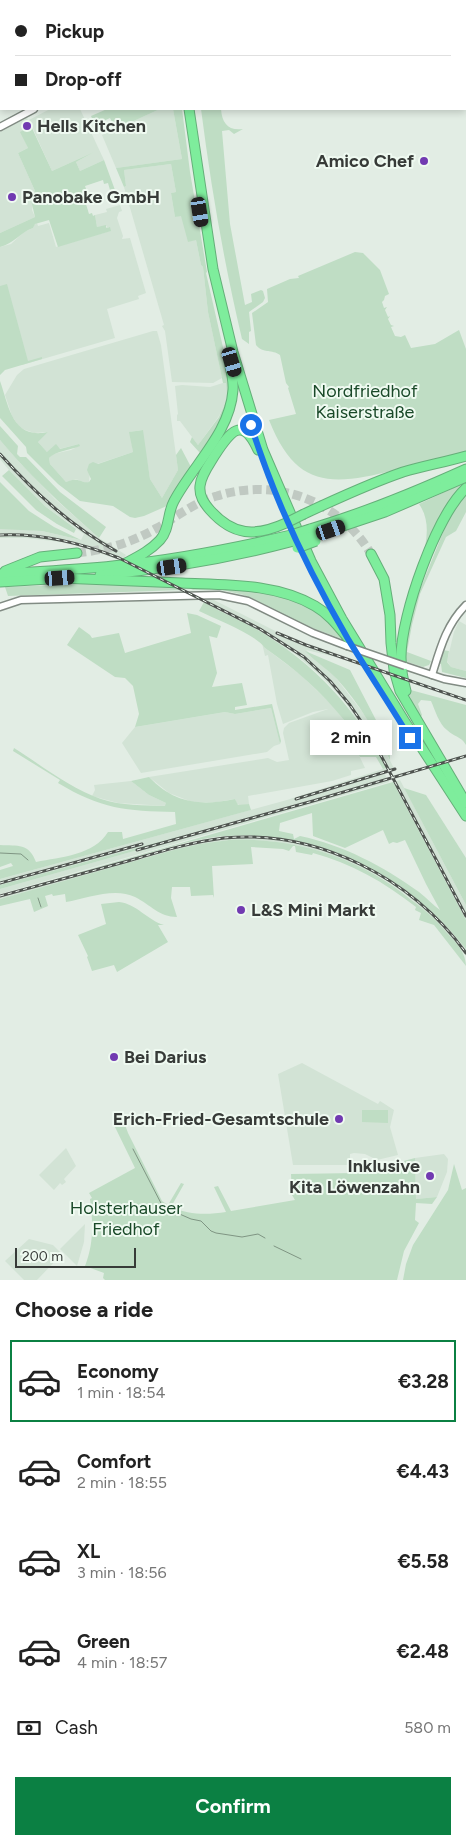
<!DOCTYPE html>
<meta charset="utf-8">
<style>
:root{--surface:#fff;--page:#f2f2f2;--text:#222;--muted:#767676;--line:#e0e0e0;--accent:#0b8043}
body{margin:0;font-family:Figtree,sans-serif;background:var(--page);color:var(--text);height:100vh;display:flex;flex-direction:column;font-size:19px;white-space:nowrap}
*{box-sizing:border-box;margin:0}
p{font-size:16px;color:var(--muted)}
.icon{flex:none;width:28px;height:28px;fill:none;stroke:currentColor;stroke-width:2;stroke-linecap:round;stroke-linejoin:round}
.map{position:relative;height:1280px;overflow:hidden}
.details{display:flex;flex-direction:column;background:var(--surface);flex:1}
.details>*{flex:none}
.top-card{position:absolute;left:0px;top:0px;width:466px;height:110px;box-shadow:0 2px 8px #0003;display:grid;align-content:center;height:110px;padding:0 15px;background:var(--surface)}
.scale{position:absolute;left:15px;bottom:12px;width:121px;box-sizing:border-box;padding-left:5px;border:2px solid #373b38;border-top:0;font-size:14px;line-height:18px;white-space:nowrap;color:#373b38;-webkit-text-stroke:4px #effaf1;paint-order:stroke}
.end{position:absolute;width:22px;height:22px;margin:-11px;border:6px solid #1a73e8;background:#fff;box-shadow:0 0 0 2px #fff}
.from{border-radius:50%}
.bubble{position:absolute;height:35px;border-radius:0px;background:var(--surface);box-shadow:0 2px 8px #0003;font-size:16px;font-weight:700;line-height:35px;text-align:center}
.car{position:absolute;width:15px;height:30px;margin:-15px -8px;border-radius:6px;box-shadow:0 0 4px 1px #0007;background:linear-gradient(#222 24%,#8ab4d8 0 40%,#222 0 76%,#8ab4d8 0 86%,#222 0)}
.top-card b{display:flex;align-items:center;gap:18px;height:48px;font-size:19px}
.top-card b+b{border-top:1px solid var(--line)}
.top-card i{width:12px;height:12px;background:var(--text)}
ul{padding:0;list-style:none}
li{display:flex;align-items:center;gap:15px;height:82px;margin:0 10px 8px;padding:0 5px;border:2px solid transparent;border-radius:0px}
li div{flex:1}
li b{display:block;font-size:19px}
li em{font-style:normal;font-weight:700}
li.current{border-color:var(--accent)}
li>.icon{width:45px;height:45px;stroke-width:1.5}
h2{padding:0 15px;font-size:22px;line-height:60px}
.pay{display:flex;align-items:center;gap:12px;height:55px;padding:0 15px;font-size:19px}
.pay p{margin-inline-start:auto}
.action{display:flex;gap:10px;margin-top:auto;padding:10px 15px}
.action a{flex:1;height:58px;border-radius:0px;background:var(--accent);color:#fff;font-size:20px;font-weight:700;line-height:58px;text-align:center}
.map>svg:first-child{display:block}
</style>
<div class="map">
<svg width="466" height="1280" viewBox="0 0 466 1280">
<rect width="100%" height="100%" fill="#e2ede4"/>
<!-- built -->
<g fill="#d2e3d5">
<polygon points="50,109 80,109 104,160 80,171 76,162 94,152 52,171 29,120"/>
<polygon points="160,109 173,109 182,159 116,168 102,135"/>
<polygon points="27,118 30,127 21,132 28,148 18,153 35,191 32,210 35,217 0,233 0,132"/>
<polygon points="171,164 176,192 171,193 175,217 181,215 196,240 201,265 203,267 208,312 222,378 213,383 172,382 165,331 162,326 164,325 124,187 126,186 124,170"/>
<polygon points="120,205 122,211 119,212 117,218 123,236 122,239 130,238 146,293 138,296 139,299 107,309 115,338 22,365 0,364 0,247 11,244 24,232 33,228 34,225 37,223 38,226 49,223 56,247 110,231 109,227 106,228 107,226 97,227 95,215 107,212 106,209"/>
<polygon points="153,331 157,331 161,345 178,470 162,498 150,479 142,430 130,432 133,452 97,464 91,463 89,482 86,483 76,479 66,482 50,464 49,458 53,454 71,450 79,446 79,444 47,452 38,442 48,432 34,433 20,428 12,416 5,395 17,375 24,369"/>
<polygon points="226,382 227,399 219,416 198,445 180,421 177,421 177,415 178,414 175,386 182,385 210,387"/>
<polygon points="0,440 21,464 55,499 99,538 126,555 124,558 120,557 117,559 70,543 26,538 0,538 0,529 5,528 42,531 81,540 84,534 46,507 9,470 0,459"/>
<polygon points="204,598 207,600 210,598 289,638 333,652 332,656 306,650 336,678 367,718 394,768 383,771 389,782 0,894 0,889 299,804 0,885 0,879 287,800 386,768 356,718 343,699 321,676 295,654 274,640 203,601"/>
<polygon points="459,621 466,625 466,671 451,667 447,661 454,632"/>
<polygon points="262,643 265,648 301,675 334,707 344,720 339,725 355,747 365,768 351,771 351,775 332,781 248,796 249,804 241,806 237,804 235,799 217,802 192,802 169,793 149,777 268,758 277,762 289,760 283,733 284,728 289,723 328,709 313,712 283,724 277,704 268,655 265,656"/>
<polygon points="271,708 280,744 274,746 267,752 141,773 122,743 135,727 225,712 235,714"/>
<polygon points="400,780 466,905 466,920 393,782"/>
<polygon points="131,781 149,795 166,803 166,806 118,803 92,796 95,790 94,785"/>
<polygon points="233,836 275,838 304,843 335,852 371,868 409,892 432,912 466,949 466,956 431,916 405,894 384,879 357,865 329,854 299,846 269,841 229,840 192,846 0,899 0,895 141,856 197,840"/>
<polygon points="302,1063 378,1104 380,1101 394,1110 390,1127 398,1155 377,1160 365,1154 354,1153 350,1154 350,1163 348,1165 293,1165 278,1074"/>
<polygon points="66,1148 76,1166 64,1179 66,1182 62,1185 60,1183 54,1190 39,1175"/>
<polygon points="444,1154 448,1159 447,1172 437,1197 416,1199 415,1158"/>
<polygon points="85,1224 84,1242 77,1266 60,1249"/>
<polygon points="29,1239 53,1245 62,1254 37,1280 24,1280 5,1261"/>
</g>
<!-- green -->
<g fill="#bfddc4" fill-rule="evenodd">
<polygon points="107,109 160,109 116,129 110,118 95,125 91,116"/>
<polygon points="173,109 182,109 190,172 207,272 206,273 230,378 229,403 215,433 200,453 190,442 192,437 198,445 219,417 227,399 226,383 223,383 208,312 203,267 201,265 196,240 188,242 181,216 175,217 171,193 176,192 171,164 124,170 126,186 124,187 116,168 182,159"/>
<path d="M 201,109 L 221,109 C 222,123 228,131 243,129 L 234,134 L 229,130 L 222,131 L 230,224 L 245,305 L 252,302 L 251,294 L 261,290 L 263,291 L 265,298 L 263,302 L 249,312 L 251,331 L 249,332 L 249,344 L 242,339 C 224,263 211,187 201,109 Z"/>
<path d="M 31,126 L 52,171 L 94,152 L 76,162 L 80,171 L 104,160 L 119,201 L 111,202 L 109,198 L 112,197 L 108,183 L 104,184 L 103,180 L 85,186 L 86,189 L 82,191 L 89,214 L 92,213 L 93,216 L 95,215 L 97,227 L 106,225 L 106,228 L 110,227 L 111,231 L 58,247 L 49,220 L 35,224 L 33,228 C 19,233 15,243 0,247 L 0,233 L 35,217 L 31,200 L 35,191 L 18,153 L 28,148 L 20,132 Z"/>
<path d="M 355,252 L 363,253 L 380,270 L 389,294 L 385,296 L 384,300 L 382,302 L 384,308 L 387,307 L 385,310 L 388,317 L 390,316 L 388,319 L 391,325 L 394,326 L 391,327 L 395,336 L 401,337 L 405,335 L 411,348 L 435,344 L 459,330 L 466,349 L 466,452 C 443,459 419,464 395,470 C 332,486 296,489 269,420 L 296,414 L 288,388 L 289,387 L 286,383 L 280,355 C 272,349 263,354 256,345 L 252,313 L 268,302 L 267,289 L 290,279 L 299,278 L 298,276 Z"/>
<polygon points="7,284 28,361 42,357 42,359 5,370 0,375 0,286"/>
<path d="M 0,381 C 9,406 12,440 48,432 L 38,442 L 47,452 L 56,444 L 60,449 L 79,444 L 80,446 C 71,450 55,451 49,458 L 50,464 L 66,482 C 80,476 81,484 89,482 L 91,479 L 87,470 L 89,464 L 93,462 L 98,464 L 133,452 L 129,432 L 143,430 L 150,479 L 162,498 L 178,470 L 176,455 L 181,448 L 191,467 L 169,505 L 144,516 L 135,518 L 130,517 L 113,506 L 80,501 L 58,484 L 27,453 L 26,447 L 0,418 Z"/>
<path d="M 0,426 L 18,446 L 17,454 L 20,457 L 26,457 L 60,492 L 106,527 L 99,538 C 64,507 30,476 0,440 Z"/>
<polygon points="9,470 46,507 76,529 74,533 57,524 36,510 2,476"/>
<polygon points="0,482 29,511 54,527 81,540 42,531 0,529"/>
<path d="M 466,482 L 466,485 L 414,585 C 421,560 436,528 419,504 Z"/>
<polygon points="466,494 466,512 456,531 446,537 420,594 412,625 407,652 431,661 429,665 423,667 404,661 406,631 417,597 446,525 456,507"/>
<polygon points="104,583 173,586 181,590 8,596 5,587"/>
<polygon points="187,587 229,588 270,593 294,600 322,614 345,640 307,626 244,595 222,590 193,590"/>
<path d="M 204,602 C 222,613 242,621 261,632 C 316,665 358,711 386,768 L 383,769 L 376,757 L 360,757 L 339,725 L 344,720 C 321,691 295,669 265,648 C 255,634 217,620 199,611 Z"/>
<polygon points="187,613 197,615 221,626 217,638 209,636 217,673 212,687 242,683 247,705 235,707 235,710 272,704 281,741 280,744 271,708 235,714 225,712 135,727 139,714 133,686 125,678 115,677 67,645 79,627 90,635 92,638 119,633 125,653 191,633"/>
<polygon points="442,650 449,651 447,662 451,667 466,671 466,678 442,672 441,664 438,663"/>
<path d="M 305,651 L 350,670 L 390,747 L 390,760 C 375,731 359,703 337,679 C 327,669 315,661 305,651 Z"/>
<path d="M 407,689 L 466,705 L 466,745 C 461,736 454,737 447,730 C 439,724 435,710 431,701 L 421,700 L 418,704 L 422,715 L 419,720 Z"/>
<path d="M 14,748 C 41,765 71,789 101,799 C 122,806 144,805 165,806 L 166,803 L 149,795 L 131,781 L 149,777 C 175,804 201,806 235,799 L 238,805 L 249,804 L 251,810 L 0,879 L 0,870 L 13,866 L 11,863 L 0,867 L 0,845 C 18,846 29,843 36,862 C 61,857 94,855 108,832 L 122,832 L 123,839 L 176,824 L 175,812 C 126,811 101,809 58,783 L 60,780 L 13,751 Z"/>
<path d="M 393,782 L 466,920 L 466,949 C 406,872 308,824 209,838 C 183,842 157,851 132,858 C 88,870 44,883 0,895 ZM 312,813 L 313,836 L 345,848 L 383,830 L 389,844 L 393,842 L 397,843 L 405,840 L 426,884 L 440,910 C 433,905 427,898 419,892 C 383,866 343,845 300,836 L 294,839 L 293,834 L 279,831 L 280,823 Z"/>
<polygon points="404,788 426,795 466,858 466,905"/>
<polygon points="311,801 0,889 0,885"/>
<path d="M 229,840 C 293,837 360,857 410,899 C 421,907 433,917 440,925 C 450,938 466,949 466,966 L 434,925 L 419,920 L 421,913 L 415,910 L 416,907 C 384,882 351,863 313,853 L 312,855 L 296,852 L 295,846 L 293,846 L 289,851 L 283,849 L 251,847 L 253,864 L 212,866 L 214,898 L 213,895 L 191,896 L 190,887 L 172,887 L 171,898 L 177,917 C 159,917 151,905 135,897 C 115,887 87,898 66,902 L 65,894 L 53,896 L 52,894 L 45,896 L 48,906 L 34,912 L 30,899 L 0,906 L 0,899 L 174,850 L 200,844 Z"/>
<path d="M 119,902 C 137,904 147,920 164,925 L 158,925 L 168,942 L 117,972 L 114,965 L 92,971 L 87,957 L 88,956 L 78,935 L 106,924 L 101,904 Z"/>
<polygon points="362,1110 388,1110 388,1123 362,1122"/>
<path d="M 123,1119 L 128,1133 L 162,1201 L 168,1205 L 181,1183 L 184,1184 L 171,1207 C 189,1215 207,1215 226,1212 L 214,1187 L 218,1186 L 231,1211 L 295,1200 L 292,1195 L 291,1174 L 358,1173 L 415,1158 L 416,1199 L 437,1197 L 432,1204 L 416,1203 L 415,1220 L 419,1223 L 404,1251 L 397,1280 L 105,1280 L 103,1278 L 104,1273 L 85,1266 C 94,1243 93,1222 90,1199 L 92,1198 L 89,1193 L 135,1168 L 115,1127 Z"/>
<polygon points="454,1164 462,1190 466,1188 466,1280 403,1280 406,1264 413,1245 448,1190"/>
</g>
<g fill="none" stroke-linecap="round" stroke-linejoin="round">
<!-- stream -->
<g stroke="#7f9583" stroke-width="1">
<polyline points="0,853 21,854 28,860"/>
<polyline points="38,898 41,907"/>
<polyline points="133,1149 164,1209"/>
<polyline points="175,1212 191,1219 201,1221 211,1231 216,1233 242,1237 258,1234 265,1238"/>
<polyline points="274,1246 301,1259"/>
</g>
<!-- highway-tunnel -->
<path stroke="#c0c9c2" stroke-width="9" stroke-dasharray="9 4.5" stroke-linecap="butt" d="M 77,553 C 106,550 131,543 157,528 C 176,517 195,502 217,496 C 276,477 340,501 371,554"/>
<!-- minor casing -->
<g stroke="#818b83" stroke-width="9">
<g id="minor">
<polyline points="195,1 196,0"/>
<polyline points="0,127 34,109"/>
<polyline points="0,607 21,600 219,595 248,601 313,633 347,646"/>
<polyline points="405,666 444,679 466,683"/>
<path d="M 432,675 C 440,649 446,625 466,605"/>
</g>
</g>
<!-- highway casing -->
<g stroke="#65af79" stroke-width="11">
<g id="highway">
<polyline points="171,0 171,1"/>
<polyline points="189,109 213,269 233,352 263,450 311,561 342,619 405,722 466,816"/>
<path d="M 258,450 C 242,415 230,432 215,455 C 209,465 201,475 200,486 C 199,496 204,503 210,510 C 233,536 255,537 286,523"/>
<path d="M 304,514 C 336,499 368,484 403,472 C 423,466 445,462 466,456"/>
<path d="M 310,529 C 364,513 415,492 466,469"/>
<polyline points="313,536 385,512 466,477"/>
<polyline points="371,554 384,579 390,615 391,643 394,670 400,691 466,803"/>
<path d="M 122,565 C 135,558 149,552 160,540 C 170,529 167,513 174,501 C 193,465 230,433 233,390 C 234,380 230,367 228,356"/>
<polyline points="5,571 40,557 77,553"/>
<path d="M 0,574 C 41,571 81,570 122,565 C 179,559 235,548 291,535"/>
<path d="M 100,575 C 166,569 230,558 294,541"/>
<path d="M 60,578 C 100,580 141,581 182,583 C 225,585 276,583 315,606 C 329,614 338,626 348,638"/>
<polyline points="0,582 65,578"/>
<path d="M 406,691 C 403,680 401,668 401,657 C 401,615 436,516 466,488"/>
</g>
</g>
<!-- minor -->
<use href="#minor" stroke="#fff" stroke-width="6"/>
<!-- highway -->
<use href="#highway" stroke="#7eed9c" stroke-width="9"/>
<!-- rail casing -->
<g stroke="#4f5450" stroke-width="3">
<g id="rail">
<polyline points="4,1 4,0"/>
<polyline points="13,1 13,0"/>
<polyline points="0,17 1,14"/>
<polyline points="0,33 1,30"/>
<path d="M 0,454 C 35,493 71,526 116,551"/>
<path d="M 0,535 C 41,533 81,543 119,558 L 260,629 L 304,657 L 330,681 L 350,705 L 369,733 L 466,916"/>
<polyline points="277,633 306,645 466,700"/>
<polyline points="296,799 395,769"/>
<polyline points="137,850 313,801 466,756"/>
<polyline points="0,883 142,844"/>
<path d="M 0,896 C 43,884 85,873 128,861 C 159,852 191,842 224,838 C 317,829 412,878 466,953"/>
</g>
</g>
<!-- rail -->
<use href="#rail" stroke="#effaf1" stroke-width="1" stroke-dasharray="4" stroke-linecap="butt"/>
<!-- minor-bridge casing -->
<g stroke="#818b83" stroke-width="9" stroke-linecap="butt">
<polyline id="minor-bridge" points="347,646 405,666"/>
</g>
<!-- highway-bridge casing -->
<g stroke="#65af79" stroke-width="11" stroke-linecap="butt">
<g id="highway-bridge">
<polyline points="286,523 304,514"/>
<polyline points="291,535 310,529"/>
<polyline points="294,541 313,536"/>
<polyline points="297,548 316,541"/>
</g>
</g>
<!-- minor-bridge -->
<use href="#minor-bridge" stroke="#fff" stroke-width="6"/>
<!-- highway-bridge -->
<use href="#highway-bridge" stroke="#7eed9c" stroke-width="9"/>
</g>
<g fill="none" stroke-linecap="round" stroke-linejoin="round">
<!-- route -->
<path stroke="#1a73e8" stroke-width="6" d="M 251,425 C 274,499 309,572 348,639 C 368,672 390,705 410,738"/>
</g>
<!-- markers -->
<g fill="#713ab1" stroke="#effaf1" stroke-width="2">
<circle cx="27" cy="126" r="5"/>
<circle cx="424" cy="161" r="5"/>
<circle cx="12" cy="197" r="5"/>
<circle cx="241" cy="910" r="5"/>
<circle cx="114" cy="1057" r="5"/>
<circle cx="339" cy="1119" r="5"/>
<circle cx="430" cy="1176" r="5"/>
</g>
<g text-anchor="middle" dominant-baseline="central" stroke-width="4" stroke-linejoin="round" paint-order="stroke">
<!-- poi labels -->
<g font-size="18" font-weight="bold" fill="#373b38" stroke="#effaf1" text-anchor="start">
<text x="37" y="126">Hells Kitchen</text>
<text x="414" y="161" text-anchor="end">Amico Chef</text>
<text x="22" y="197">Panobake GmbH</text>
<text x="251" y="910">L&amp;S Mini Markt</text>
<text x="124" y="1057">Bei Darius</text>
<text x="329" y="1119" text-anchor="end">Erich-Fried-Gesamtschule</text>
<text x="420" y="1166" text-anchor="end">Inklusive<tspan x="420" dy="21">Kita Löwenzahn</tspan></text>
</g>
<!-- park labels -->
<g font-size="18" fill="#194928" stroke="#effaf1">
<text x="365" y="391">Nordfriedhof<tspan x="365" dy="21">Kaiserstraße</tspan></text>
<text x="126" y="1208">Holsterhauser<tspan x="126" dy="21">Friedhof</tspan></text>
</g>
</g>
</svg>
<div class="scale">200 m</div>
<i class="end from" style="left:251px;top:425px"></i>
<i class="end" style="left:410px;top:738px"></i>
<div class="bubble" style="left:310px;top:720px;width:82px">2 min</div>
<i class="car" style="left:200px;top:212px;rotate:171deg"></i>
<i class="car" style="left:232px;top:362px;rotate:163deg"></i>
<i class="car" style="left:331px;top:530px;rotate:71deg"></i>
<i class="car" style="left:172px;top:567px;rotate:82deg"></i>
<i class="car" style="left:60px;top:578px;rotate:86deg"></i>
<div class="top-card">
<b><i class="from"></i>Pickup</b>
<b><i></i>Drop-off</b>
</div>
</div>
<section class="details">
<h2>Choose a ride</h2>
<ul>
<li class="current"><svg class="icon" aria-label="car" viewBox="0 0 24 24"><path d="M5 17H2v-5l4-1 3-4h7l3 4 3 1v5h-3M9 17h6M6 11h13"/><circle cx="7" cy="17" r="2"/><circle cx="17" cy="17" r="2"/></svg><div><b>Economy</b><p>1 min · 18:54</p></div><em>€3.28</em></li>
<li><svg class="icon" aria-label="car" viewBox="0 0 24 24"><path d="M5 17H2v-5l4-1 3-4h7l3 4 3 1v5h-3M9 17h6M6 11h13"/><circle cx="7" cy="17" r="2"/><circle cx="17" cy="17" r="2"/></svg><div><b>Comfort</b><p>2 min · 18:55</p></div><em>€4.43</em></li>
<li><svg class="icon" aria-label="car" viewBox="0 0 24 24"><path d="M5 17H2v-5l4-1 3-4h7l3 4 3 1v5h-3M9 17h6M6 11h13"/><circle cx="7" cy="17" r="2"/><circle cx="17" cy="17" r="2"/></svg><div><b>XL</b><p>3 min · 18:56</p></div><em>€5.58</em></li>
<li><svg class="icon" aria-label="car" viewBox="0 0 24 24"><path d="M5 17H2v-5l4-1 3-4h7l3 4 3 1v5h-3M9 17h6M6 11h13"/><circle cx="7" cy="17" r="2"/><circle cx="17" cy="17" r="2"/></svg><div><b>Green</b><p>4 min · 18:57</p></div><em>€2.48</em></li>
</ul>
<div class="pay"><svg class="icon" aria-label="cash" viewBox="0 0 24 24"><path d="M3 7h18v10H3z"/><circle cx="12" cy="12" r="2"/></svg>Cash<p>580 m</p></div>
<div class="action"><a>Confirm</a></div>
</section>
